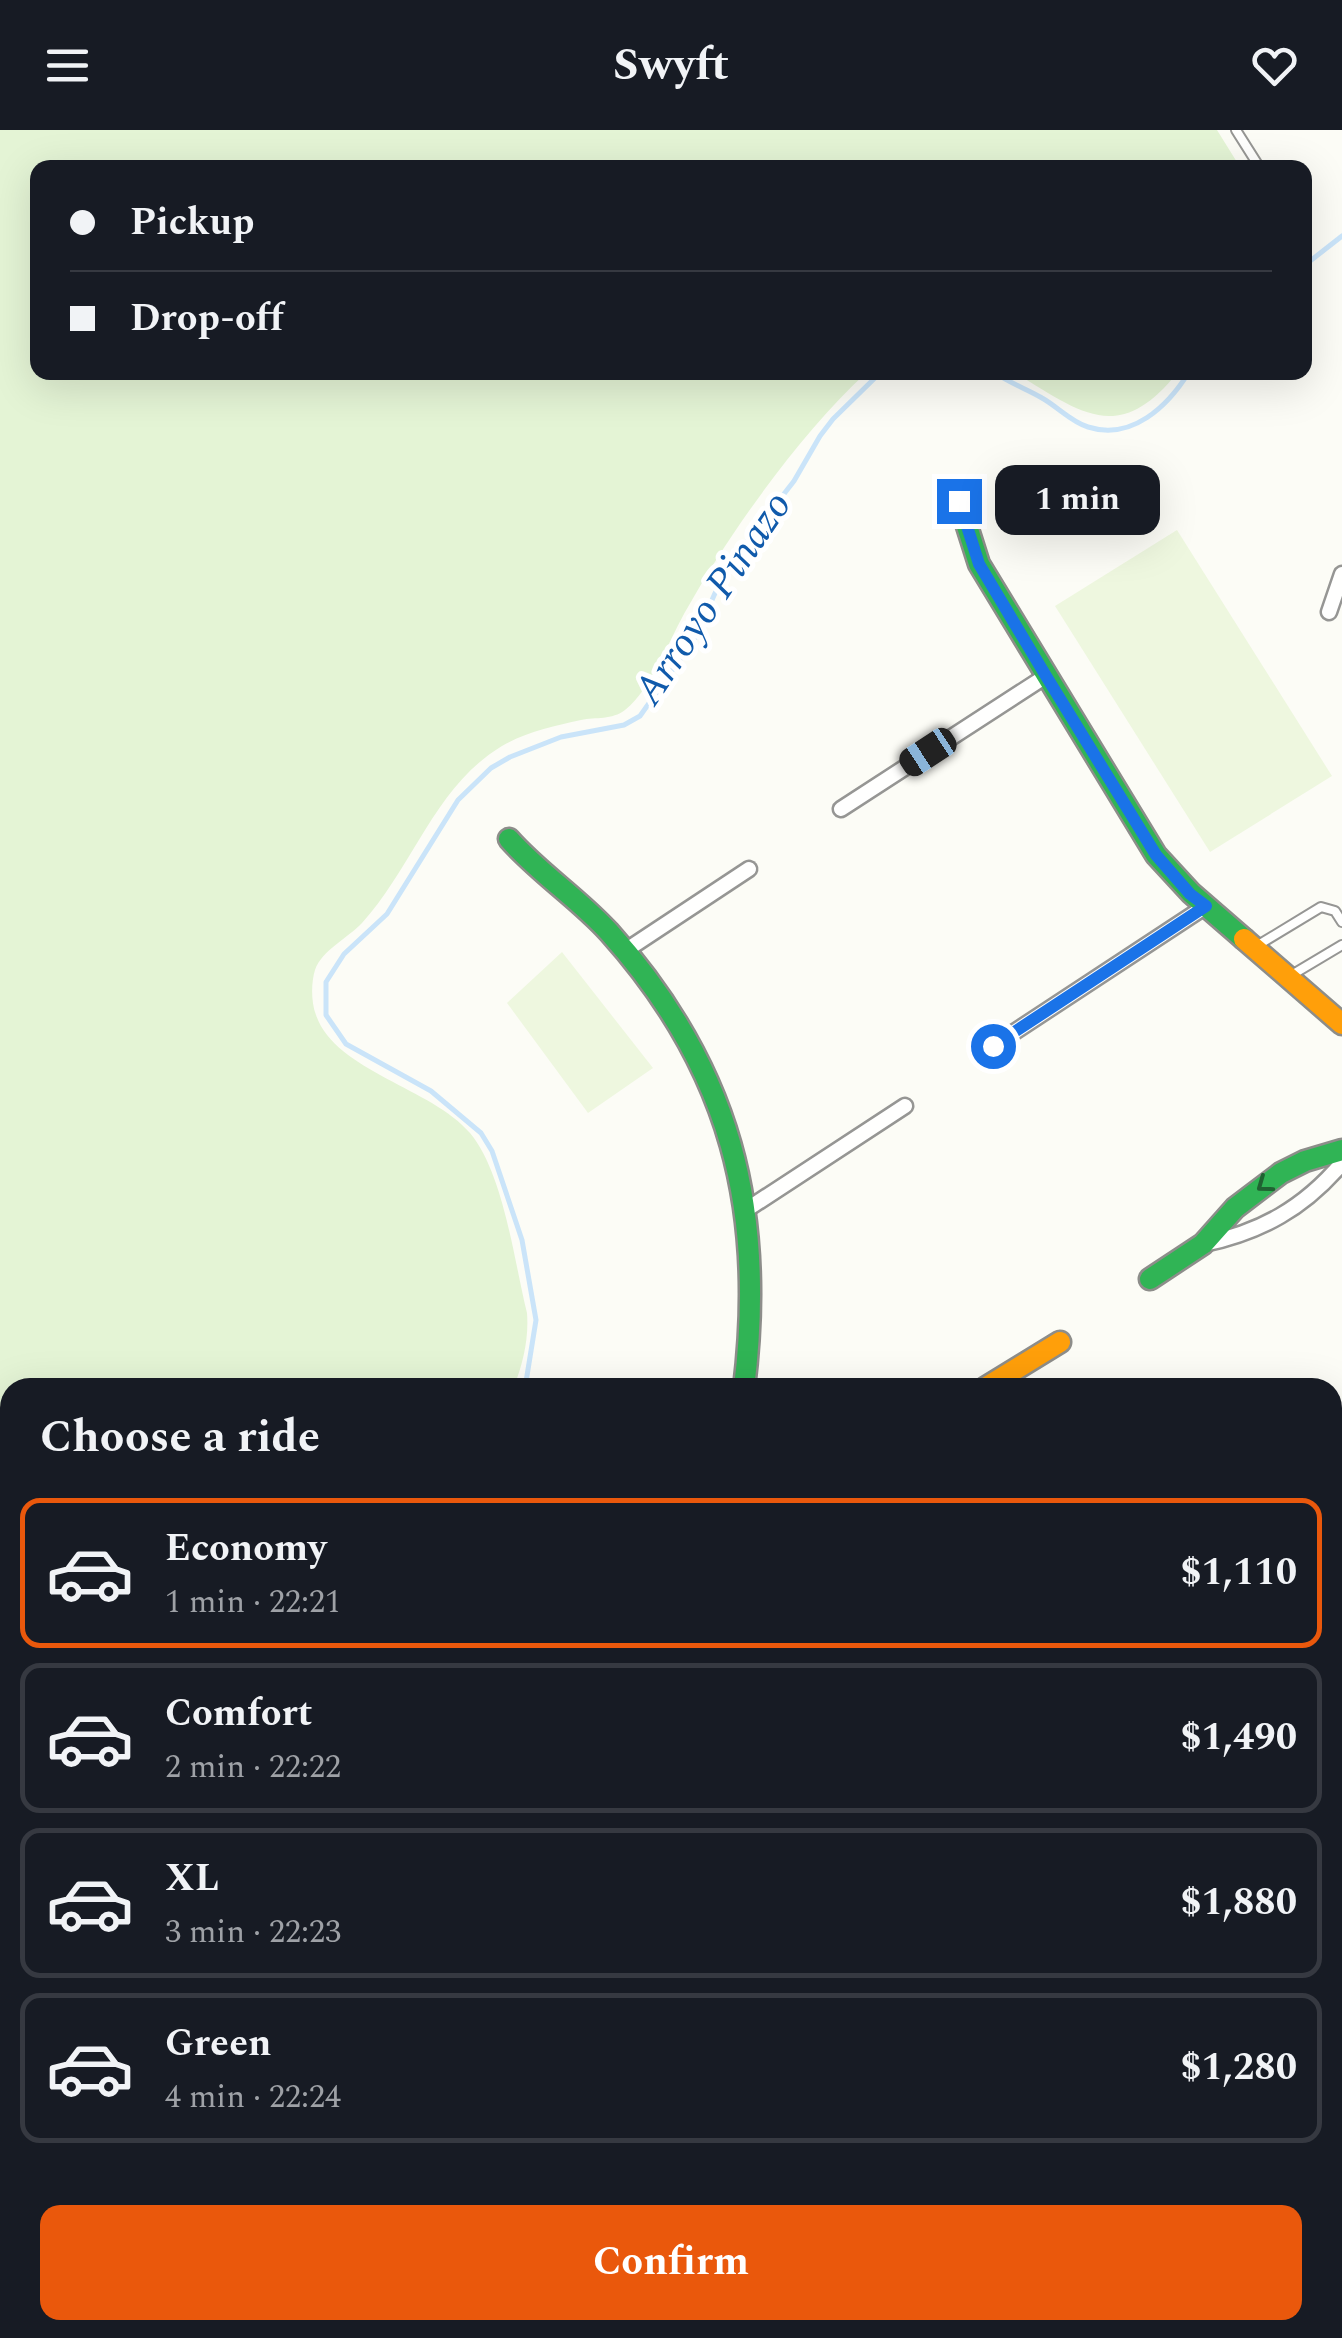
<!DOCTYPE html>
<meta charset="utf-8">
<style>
:root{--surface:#171b24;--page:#242831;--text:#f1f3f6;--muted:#9ea1a6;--line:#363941;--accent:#ea580c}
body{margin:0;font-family:Spectral,serif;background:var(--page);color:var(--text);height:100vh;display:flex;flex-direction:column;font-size:38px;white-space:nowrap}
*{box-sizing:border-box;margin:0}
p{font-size:32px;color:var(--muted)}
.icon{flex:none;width:55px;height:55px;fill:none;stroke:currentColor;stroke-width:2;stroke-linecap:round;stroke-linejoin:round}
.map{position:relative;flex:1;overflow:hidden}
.details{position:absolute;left:0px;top:1248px;width:1342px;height:962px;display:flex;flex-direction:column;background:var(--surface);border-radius:30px 30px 0 0;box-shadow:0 10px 40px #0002}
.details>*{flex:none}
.banner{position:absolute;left:30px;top:30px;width:1282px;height:220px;border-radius:20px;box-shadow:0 10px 40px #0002;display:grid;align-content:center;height:220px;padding:0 40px;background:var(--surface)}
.end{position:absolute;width:45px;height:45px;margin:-22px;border:12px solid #1a73e8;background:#fff;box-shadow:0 0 0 5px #fff}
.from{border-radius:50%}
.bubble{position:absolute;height:70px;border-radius:20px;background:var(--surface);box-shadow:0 10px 40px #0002;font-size:32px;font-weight:700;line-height:70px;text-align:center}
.car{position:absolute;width:30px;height:60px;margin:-30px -15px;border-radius:12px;box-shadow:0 0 8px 2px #0007;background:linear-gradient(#222 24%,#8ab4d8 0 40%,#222 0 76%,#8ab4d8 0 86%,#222 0)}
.banner b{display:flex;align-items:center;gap:35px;height:95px;font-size:38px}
.banner b+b{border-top:2px solid var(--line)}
.banner i{width:25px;height:25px;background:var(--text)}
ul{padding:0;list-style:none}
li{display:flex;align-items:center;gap:30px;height:150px;margin:0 20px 15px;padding:0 20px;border:5px solid var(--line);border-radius:20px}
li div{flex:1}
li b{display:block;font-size:38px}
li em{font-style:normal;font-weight:700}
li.on{border-color:var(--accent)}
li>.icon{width:90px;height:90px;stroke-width:1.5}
h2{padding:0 40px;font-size:45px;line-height:120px}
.cta{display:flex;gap:20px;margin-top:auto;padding:20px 40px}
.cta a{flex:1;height:115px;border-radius:20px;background:var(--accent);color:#fff;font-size:40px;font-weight:700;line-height:115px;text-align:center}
header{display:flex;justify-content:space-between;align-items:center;height:130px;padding:0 40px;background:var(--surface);font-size:45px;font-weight:700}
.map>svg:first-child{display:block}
</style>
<header><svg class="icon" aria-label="menu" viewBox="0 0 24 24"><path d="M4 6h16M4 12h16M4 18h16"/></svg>Swyft<svg class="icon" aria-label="heart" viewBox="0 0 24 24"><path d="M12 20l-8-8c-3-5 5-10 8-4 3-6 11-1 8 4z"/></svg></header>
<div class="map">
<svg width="1342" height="2208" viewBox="0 0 1342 2208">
<rect width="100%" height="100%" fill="#fcfcf6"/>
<!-- green -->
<g fill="#e4f4d5">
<path d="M 0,0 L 1217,0 L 1240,37 L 38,38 L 38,242 L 866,243 C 801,303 732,399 688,477 C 670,507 652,559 625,580 C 612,590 596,587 581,590 C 554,596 526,602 502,616 C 435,656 413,737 362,793 C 348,808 322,820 315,840 C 311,853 311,872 316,885 C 335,941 432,958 470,1003 C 504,1044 514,1131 527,1183 C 529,1209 523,1233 514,1257 L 10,1258 L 10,1503 L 0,1487 Z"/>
<path d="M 1015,243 L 1177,243 C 1118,317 1079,281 1015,243 Z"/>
</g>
<!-- pitch -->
<g fill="#eef7df">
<polygon points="1177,400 1332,646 1210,722 1055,476"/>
<polygon points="562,822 653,938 588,983 507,873"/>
</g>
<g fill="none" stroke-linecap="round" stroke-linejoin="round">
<!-- stream -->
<g stroke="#cae4f9" stroke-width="5">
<polyline points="1305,135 1342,106"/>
<path d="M 994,242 C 1009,253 1027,259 1042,268 C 1058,277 1071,292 1088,297 C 1132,311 1168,276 1189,242"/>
<polyline points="525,1258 536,1190 522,1110 492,1021 481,1003 431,961 346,914 326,885 326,852 344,824 387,784 458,670 491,638 510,627 561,607 624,595 640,586 695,508 716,461 745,414 794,351 820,306 833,289 881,242"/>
<polyline points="0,2089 10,2079"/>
</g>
<!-- lane casing -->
<g stroke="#969694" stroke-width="12">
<g id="lane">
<polyline points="1236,0 1260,38"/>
<polyline points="1255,817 1321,777 1335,781 1342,792"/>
<polyline points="1290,846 1342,815"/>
</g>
</g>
<!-- street casing -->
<g stroke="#969694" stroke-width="19">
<g id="street">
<polyline points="1329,482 1342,444"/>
<polyline points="841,679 1046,546"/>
<polyline points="625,821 749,739"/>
<polyline points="993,916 1206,776"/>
<polyline points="746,1080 905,976"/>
<path d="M 1204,1114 C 1261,1102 1304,1078 1342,1033"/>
<polyline points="1332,1365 1342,1358"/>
<polyline points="1332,1697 1342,1691"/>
<polyline points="0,1772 10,1787"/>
<polyline points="1332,2016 1342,2010"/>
<polyline points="0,2033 10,2022"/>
<polyline points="1332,2043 1342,2039"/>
<polyline points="224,2208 226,2200"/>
<polyline points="507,2208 509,2200"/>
<polyline points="764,2208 767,2200"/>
<polyline points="1070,2208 1078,2200"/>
</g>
</g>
<!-- fast casing -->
<g stroke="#8d8d8a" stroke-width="25">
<g id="fast">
<polyline points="959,371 979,434 1156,725 1191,763 1244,809"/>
<path d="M 509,709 C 539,743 578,768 609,802 C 731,938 766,1080 744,1258"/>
<polyline points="1150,1149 1203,1114 1235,1078 1281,1043 1305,1031 1342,1020"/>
</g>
</g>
<!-- slow casing -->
<g stroke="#8d8d8a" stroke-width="25">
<g id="slow">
<polyline points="1244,809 1342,894"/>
<polyline points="985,1258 1060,1212"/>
</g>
</g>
<!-- lane -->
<use href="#lane" stroke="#fffffe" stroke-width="8"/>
<!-- street -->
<use href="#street" stroke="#fffffe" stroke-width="14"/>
<!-- fast -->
<use href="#fast" stroke="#30b455" stroke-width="20"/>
<!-- slow -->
<use href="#slow" stroke="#ff9f0a" stroke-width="20"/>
</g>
<!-- one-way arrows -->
<defs><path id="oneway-chevron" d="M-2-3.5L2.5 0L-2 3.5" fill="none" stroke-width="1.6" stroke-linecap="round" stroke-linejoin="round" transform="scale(2.5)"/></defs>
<use stroke="#206232" href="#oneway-chevron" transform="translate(1264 1055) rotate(144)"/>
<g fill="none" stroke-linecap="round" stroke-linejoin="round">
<!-- route -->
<polyline stroke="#1a73e8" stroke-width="12" points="959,371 979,434 1046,546 1156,725 1190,764 1206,776 993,916"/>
</g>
<g text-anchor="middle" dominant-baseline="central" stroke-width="10" stroke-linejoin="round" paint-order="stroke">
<!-- water labels -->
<g font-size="42" font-style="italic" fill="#105aab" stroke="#fff">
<text transform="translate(713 468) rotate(-56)">Arroyo Pinazo</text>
</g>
</g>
</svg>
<i class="end from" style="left:993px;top:916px"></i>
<i class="end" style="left:959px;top:371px"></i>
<div class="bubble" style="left:995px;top:335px;width:165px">1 min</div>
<i class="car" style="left:928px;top:622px;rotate:237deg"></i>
<div class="banner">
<b><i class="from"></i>Pickup</b>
<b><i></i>Drop-off</b>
</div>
<section class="details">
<h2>Choose a ride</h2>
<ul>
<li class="on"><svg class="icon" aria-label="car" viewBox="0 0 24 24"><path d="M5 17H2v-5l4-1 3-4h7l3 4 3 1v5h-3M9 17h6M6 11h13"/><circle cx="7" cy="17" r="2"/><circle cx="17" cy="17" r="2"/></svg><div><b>Economy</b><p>1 min · 22:21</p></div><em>$1,110</em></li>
<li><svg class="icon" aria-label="car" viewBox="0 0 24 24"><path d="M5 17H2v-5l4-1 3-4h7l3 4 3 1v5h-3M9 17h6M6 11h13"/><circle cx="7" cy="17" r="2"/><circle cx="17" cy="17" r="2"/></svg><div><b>Comfort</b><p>2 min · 22:22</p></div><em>$1,490</em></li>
<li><svg class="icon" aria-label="car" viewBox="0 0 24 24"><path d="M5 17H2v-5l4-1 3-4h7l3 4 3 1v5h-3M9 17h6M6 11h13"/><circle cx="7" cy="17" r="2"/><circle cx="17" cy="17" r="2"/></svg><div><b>XL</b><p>3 min · 22:23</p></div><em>$1,880</em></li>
<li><svg class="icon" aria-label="car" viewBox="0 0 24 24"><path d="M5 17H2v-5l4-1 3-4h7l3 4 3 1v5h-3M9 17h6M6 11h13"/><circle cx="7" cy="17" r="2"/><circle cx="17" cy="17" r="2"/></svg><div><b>Green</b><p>4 min · 22:24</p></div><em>$1,280</em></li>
</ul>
<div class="cta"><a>Confirm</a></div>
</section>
</div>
